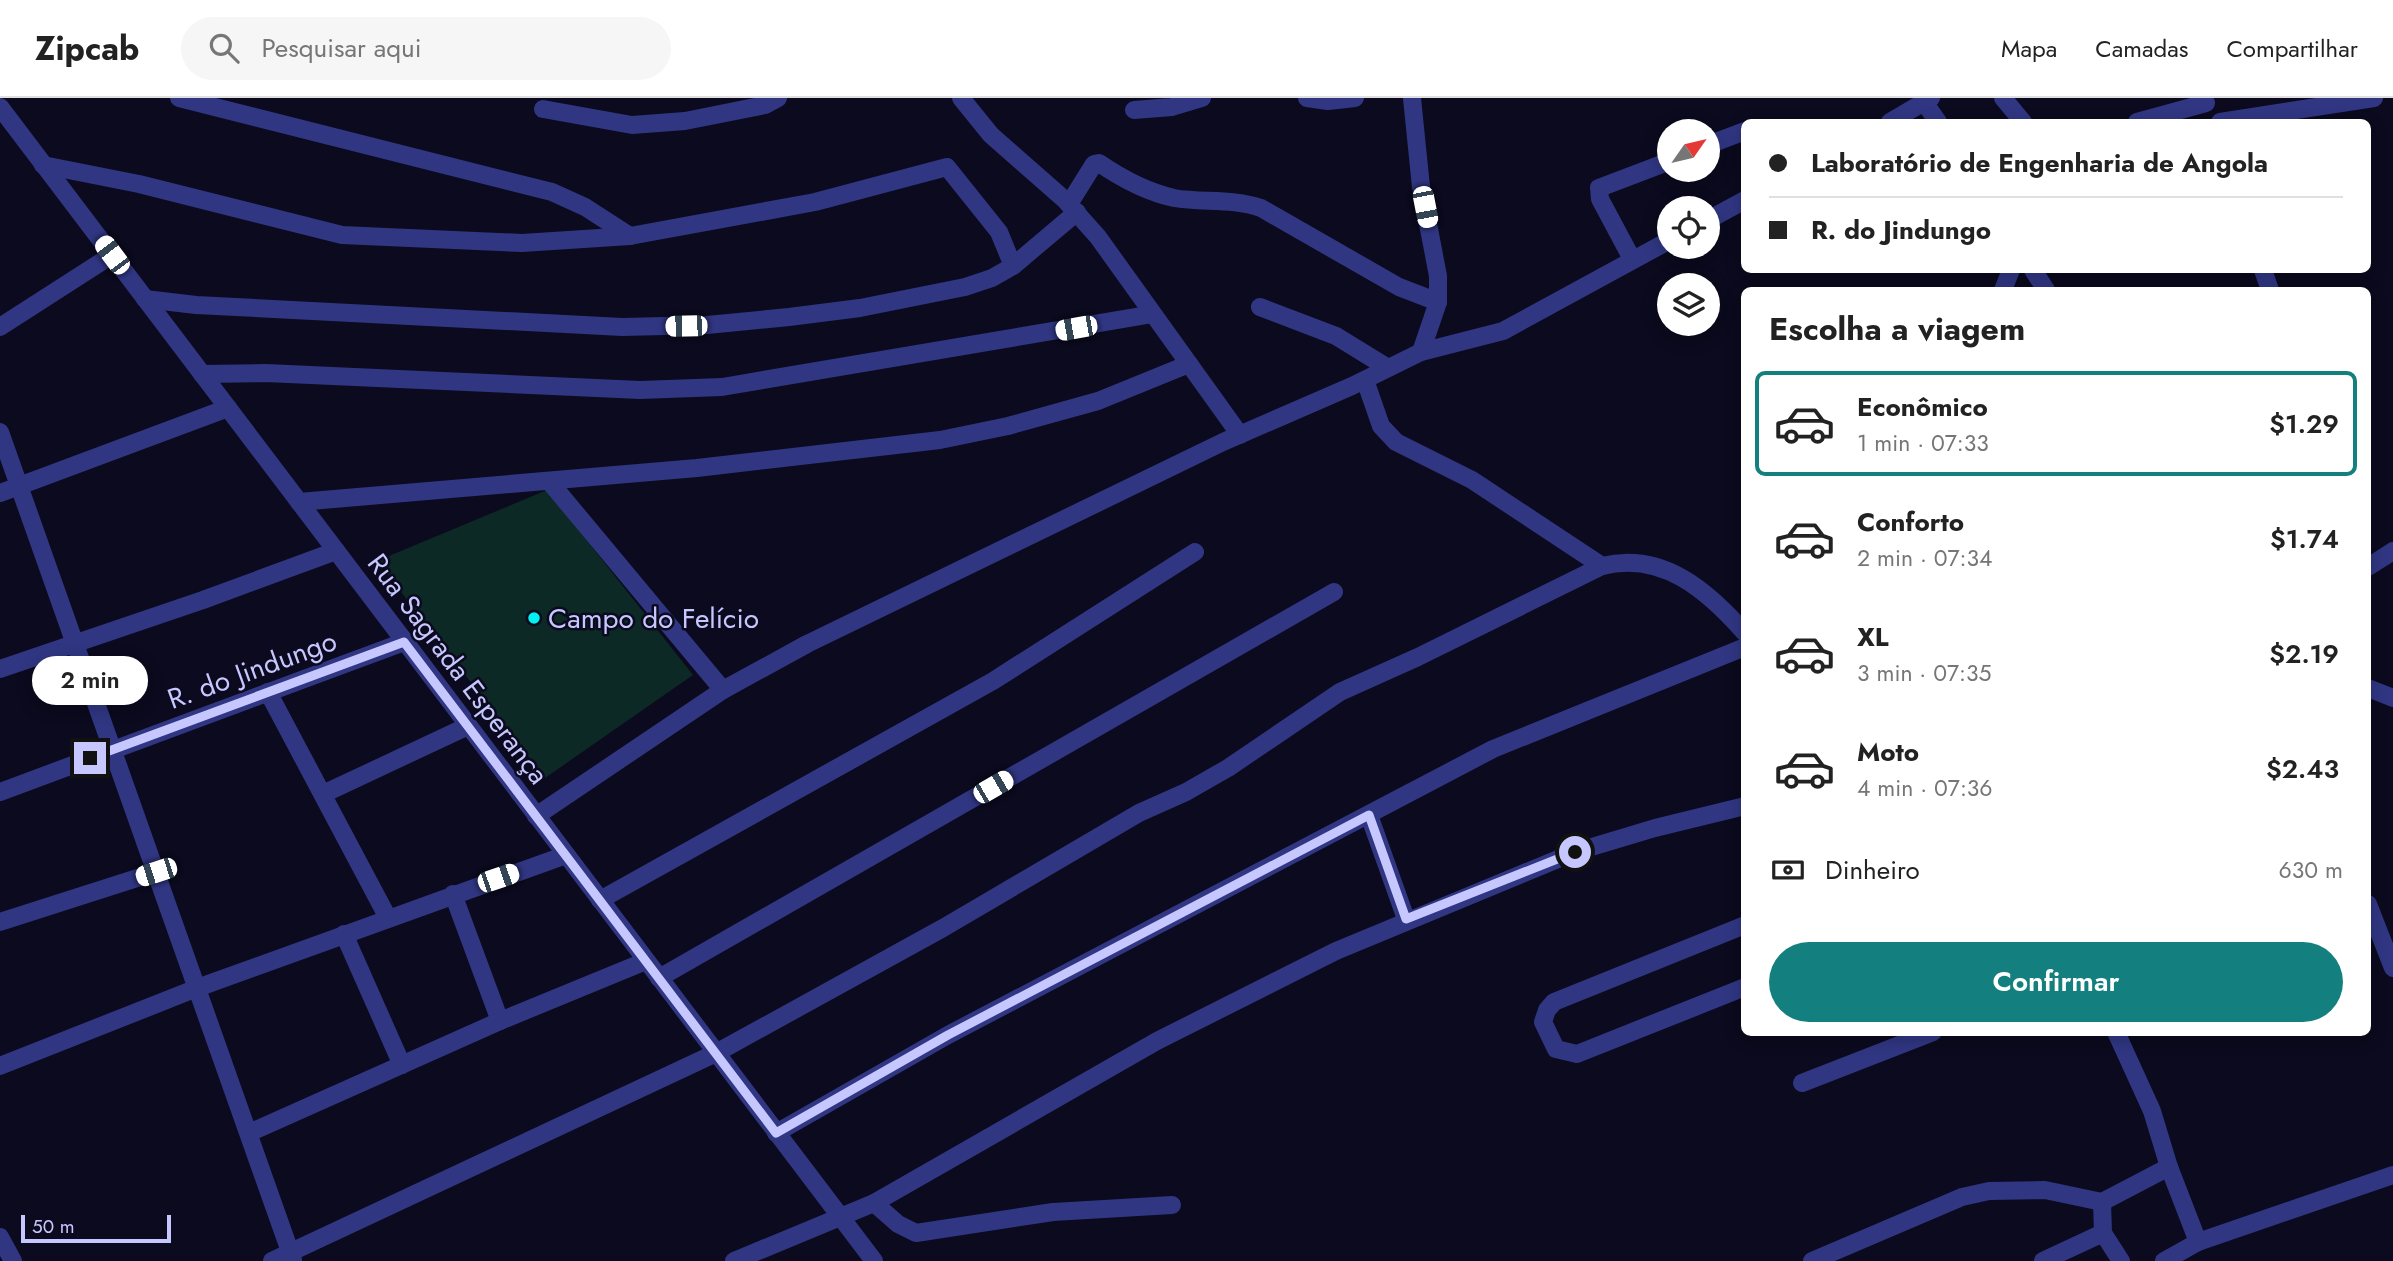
<!DOCTYPE html>
<html lang="pt">
<meta charset="utf-8">
<style>
:root{--surface:#fff;--page:#f6f6f6;--text:#222;--muted:#767676;--line:#e0e0e0;--accent:#13807f}
body{margin:0;font-family:Jost,sans-serif;background:var(--page);color:var(--text);height:100vh;display:flex;flex-direction:column;font-size:26px;white-space:nowrap}
*{box-sizing:border-box;margin:0}
p{font-size:23px;color:var(--muted)}
.icon{flex:none;width:38px;height:38px;fill:none;stroke:currentColor;stroke-width:2;stroke-linecap:round;stroke-linejoin:round}
.map{position:relative;flex:1;overflow:hidden}
.details{position:absolute;left:1741px;top:189px;width:630px;height:749px;display:flex;flex-direction:column;background:var(--surface);border-radius:10px;box-shadow:0 4px 18px #0003}
.details>*{flex:none}
.hud{position:absolute;left:1741px;top:21px;width:630px;height:154px;border-radius:10px;box-shadow:0 4px 18px #0003;display:grid;align-content:center;height:154px;padding:0 28px;background:var(--surface)}
.needle{width:46px;rotate:56deg}
.controls{position:absolute;left:1657px;top:21px;display:grid;gap:14px}
.controls a{display:grid;place-items:center;width:63px;height:63px;border-radius:50%;background:var(--surface);box-shadow:0 4px 18px #0003;font-size:35px}
.scale{position:absolute;left:21px;bottom:18px;width:150px;box-sizing:border-box;padding-left:7px;border:4px solid #c7c7ff;border-top:0;font-size:19px;line-height:24px;white-space:nowrap;color:#c7c7ff;-webkit-text-stroke:5px #0b0a1e;paint-order:stroke}
.end{position:absolute;width:32px;height:32px;margin:-16px;border:9px solid #c7c7ff;background:#111;box-shadow:0 0 0 4px #111}
.from{border-radius:50%}
.bubble{position:absolute;height:49px;border-radius:24px;background:var(--surface);box-shadow:0 4px 18px #0003;font-size:23px;font-weight:600;line-height:49px;text-align:center}
.car{position:absolute;width:21px;height:42px;margin:-21px -10px;border-radius:9px;box-shadow:0 0 5px 2px #0007;background:linear-gradient(#fff 24%,#345 0 40%,#fff 0 76%,#345 0 86%,#fff 0)}
.hud b{display:flex;align-items:center;gap:24px;height:66px;font-size:26px}
.hud b+b{border-top:2px solid var(--line)}
.hud i{width:18px;height:18px;background:var(--text)}
ul{padding:0;list-style:none}
li{display:flex;align-items:center;gap:21px;height:105px;margin:0 14px 10px;padding:0 14px;border:4px solid transparent;border-radius:10px}
li div{flex:1}
li b{display:block;font-size:26px}
li em{font-style:normal;font-weight:600}
li.on{border-color:var(--accent)}
li>.icon{width:63px;height:63px;stroke-width:1.5}
h2{padding:0 28px;font-size:32px;line-height:84px}
.pay{display:flex;align-items:center;gap:18px;height:77px;padding:0 28px;font-size:26px}
.pay p{margin-inline-start:auto}
.action{display:flex;gap:14px;margin-top:auto;padding:14px 28px}
.action a{flex:1;height:80px;border-radius:42px;background:var(--accent);color:#fff;font-size:28px;font-weight:600;line-height:80px;text-align:center}
header{display:flex;align-items:center;gap:42px;box-sizing:border-box;height:98px;padding:0 35px;background:var(--surface);border-bottom:2px solid var(--line)}
header strong{font-size:33px}
nav{display:flex;gap:38px;margin-inline-start:auto;font-size:24px}
.search{width:490px;height:63px;background:var(--page);display:flex;align-items:center;gap:18px;box-sizing:border-box;padding:0 24px;border-radius:38px;color:var(--muted);font-size:26px}
.map>svg:first-child{display:block}
</style>
<header>
<strong>Zipcab</strong>
<div class="search"><svg class="icon" aria-label="search" viewBox="0 0 24 24"><circle cx="10" cy="10" r="6"/><path d="M15 15l6 6"/></svg>Pesquisar aqui</div>
<nav><a>Mapa</a><a>Camadas</a><a>Compartilhar</a></nav>
</header>
<div class="map">
<svg width="2393" height="1163" viewBox="0 0 2393 1163">
<rect width="100%" height="100%" fill="#0b0a1e"/>
<!-- green -->
<polygon fill="#0c2925" points="547,392 693,577 545,680 377,463"/>
<g fill="none" stroke-linecap="round" stroke-linejoin="round">
<!-- minor -->
<g stroke="#303682" stroke-width="18">
<polyline points="179,0 552,94 585,109 630,138"/>
<polyline points="961,0 991,37 1065,102 1098,139 1240,337"/>
<polyline points="1307,0 1328,3 1355,0"/>
<polyline points="1412,0 1421,89 1438,178 1438,204 1421,254"/>
<polyline points="2003,0 2023,24"/>
<polyline points="1924,4 1938,24"/>
<polyline points="0,9 874,1163"/>
<polyline points="543,11 632,27 685,23 765,7 778,0"/>
<polyline points="1134,12 1172,9 1202,0"/>
<polyline points="1890,24 1931,0"/>
<polyline points="2137,24 2206,5"/>
<polyline points="2220,24 2374,0"/>
<polyline points="1708,47 1745,33"/>
<polyline points="43,67 139,86 342,137 522,145 630,138 815,104 947,69 999,134 1013,168"/>
<path d="M 1069,106 L 1094,66 L 1099,65 C 1121,80 1147,94 1174,100 C 1203,105 1232,100 1261,110 L 1399,189 L 1438,204"/>
<polyline points="1708,122 1745,102"/>
<polyline points="1632,161 1600,101 1599,90 1670,63"/>
<polyline points="2033,172 2046,192"/>
<polyline points="2263,172 2270,192"/>
<polyline points="2003,192 2011,172"/>
<polyline points="145,201 196,207 622,229 707,227 789,219 860,210 965,189 992,180 1013,168 1077,114"/>
<polyline points="1260,209 1336,238 1388,270"/>
<polyline points="0,229 112,157"/>
<polyline points="202,276 266,275 640,292 722,289 1153,216"/>
<polyline points="1365,282 1381,328 1396,344 1472,382 1602,468"/>
<polyline points="0,334 293,1162"/>
<polyline points="549,383 723,592"/>
<polyline points="0,395 228,310"/>
<polyline points="299,404 697,370 940,342 1008,328 1098,303 1189,266"/>
<polyline points="2368,469 2393,453"/>
<polyline points="0,571 203,502 336,453"/>
<polyline points="2368,590 2393,600"/>
<polyline points="268,594 388,820"/>
<polyline points="0,694 404,544"/>
<polyline points="323,696 468,628"/>
<polyline points="1369,717 1406,821"/>
<polyline points="536,718 723,592 807,546 1223,344 1352,288 1421,254 1503,233 1670,142"/>
<polyline points="453,796 500,923"/>
<polyline points="600,802 993,583 1195,454"/>
<polyline points="2368,806 2393,870"/>
<polyline points="0,824 156,774"/>
<polyline points="1745,827 1554,904 1547,912 1543,924 1556,951 1577,956 1745,889"/>
<polyline points="344,836 402,967"/>
<polyline points="659,880 1334,494"/>
<polyline points="2116,934 2152,1013 2169,1069 2198,1144"/>
<polyline points="0,968 197,890 566,757"/>
<polyline points="1802,985 1933,934"/>
<polyline points="249,1035 500,923 646,863"/>
<polyline points="776,1035 948,937 1493,651 1745,549"/>
<polyline points="2102,1104 2103,1135 2121,1163"/>
<polyline points="874,1105 898,1126 916,1135 1053,1114 1172,1107"/>
<polyline points="0,1139 13,1163"/>
<path d="M 272,1163 L 716,955 L 943,830 L 1139,715 L 1186,694 L 1228,670 L 1340,594 L 1418,559 L 1602,468 C 1662,453 1707,492 1745,535"/>
<polyline points="734,1163 874,1105 1157,943 1336,853 1575,754 1655,730 1745,708"/>
<polyline points="1812,1163 1962,1099 1989,1093 2045,1092 2102,1104 2169,1069"/>
<polyline points="2043,1163 2103,1135"/>
<polyline points="2164,1163 2198,1144 2393,1077"/>
</g>
</g>
<g fill="none" stroke-linecap="round" stroke-linejoin="round">
<!-- route -->
<polyline stroke="#c7c7ff" stroke-width="9" points="90,660 404,544 776,1035 948,937 1369,717 1406,821 1575,754"/>
</g>
<!-- markers -->
<circle fill="#00f2f0" stroke="#0b0a1e" stroke-width="2.5" cx="534" cy="520" r="7"/>
<g text-anchor="middle" dominant-baseline="central" stroke-width="5" stroke-linejoin="round" paint-order="stroke">
<!-- poi labels -->
<g font-size="28" fill="#c7c7ff" stroke="#0b0a1e" text-anchor="start">
<text x="548" y="520">Campo do Felício</text>
</g>
<!-- street labels -->
<g font-size="28" fill="#c7c7ff" stroke="#0b0a1e">
<text transform="translate(458 571) rotate(53)">Rua Sagrada Esperança</text>
<text transform="translate(252 572) rotate(-20)">R. do Jindungo</text>
</g>
</g>
</svg>
<div class="controls">
<a><svg class="needle" viewBox="-14 -14 28 28"><path d="M0-13l5 13h-10z" fill="#e53935"/><path d="M0 13l5-13h-10z" fill="#767676"/></svg></a>
<a><svg class="icon" aria-label="locate" viewBox="0 0 24 24"><circle cx="12" cy="12" r="6"/><path d="M12 2v4M12 18v4M2 12h4M18 12h4"/></svg></a>
<a><svg class="icon" aria-label="layers" viewBox="0 0 24 24"><path d="M12 4l9 5-9 5-9-5zM3 14l9 5 9-5"/></svg></a>
</div>
<div class="scale">50 m</div>
<i class="end from" style="left:1575px;top:754px"></i>
<i class="end" style="left:90px;top:660px"></i>
<div class="bubble" style="left:32px;top:558px;width:116px">2 min</div>
<i class="car" style="left:1425px;top:109px;rotate:169deg"></i>
<i class="car" style="left:112px;top:157px;rotate:323deg"></i>
<i class="car" style="left:686px;top:228px;rotate:269deg"></i>
<i class="car" style="left:1076px;top:230px;rotate:260deg"></i>
<i class="car" style="left:993px;top:689px;rotate:60deg"></i>
<i class="car" style="left:156px;top:774px;rotate:252deg"></i>
<i class="car" style="left:498px;top:780px;rotate:71deg"></i>
<div class="hud">
<b><i class="from"></i>Laboratório de Engenharia de Angola</b>
<b><i></i>R. do Jindungo</b>
</div>
<section class="details">
<h2>Escolha a viagem</h2>
<ul>
<li class="on"><svg class="icon" aria-label="car" viewBox="0 0 24 24"><path d="M5 17H2v-5l4-1 3-4h7l3 4 3 1v5h-3M9 17h6M6 11h13"/><circle cx="7" cy="17" r="2"/><circle cx="17" cy="17" r="2"/></svg><div><b>Econômico</b><p>1 min · 07:33</p></div><em>$1.29</em></li>
<li><svg class="icon" aria-label="car" viewBox="0 0 24 24"><path d="M5 17H2v-5l4-1 3-4h7l3 4 3 1v5h-3M9 17h6M6 11h13"/><circle cx="7" cy="17" r="2"/><circle cx="17" cy="17" r="2"/></svg><div><b>Conforto</b><p>2 min · 07:34</p></div><em>$1.74</em></li>
<li><svg class="icon" aria-label="car" viewBox="0 0 24 24"><path d="M5 17H2v-5l4-1 3-4h7l3 4 3 1v5h-3M9 17h6M6 11h13"/><circle cx="7" cy="17" r="2"/><circle cx="17" cy="17" r="2"/></svg><div><b>XL</b><p>3 min · 07:35</p></div><em>$2.19</em></li>
<li><svg class="icon" aria-label="car" viewBox="0 0 24 24"><path d="M5 17H2v-5l4-1 3-4h7l3 4 3 1v5h-3M9 17h6M6 11h13"/><circle cx="7" cy="17" r="2"/><circle cx="17" cy="17" r="2"/></svg><div><b>Moto</b><p>4 min · 07:36</p></div><em>$2.43</em></li>
</ul>
<div class="pay"><svg class="icon" aria-label="cash" viewBox="0 0 24 24"><path d="M3 7h18v10H3z"/><circle cx="12" cy="12" r="2"/></svg>Dinheiro<p>630 m</p></div>
<div class="action"><a>Confirmar</a></div>
</section>
</div>
